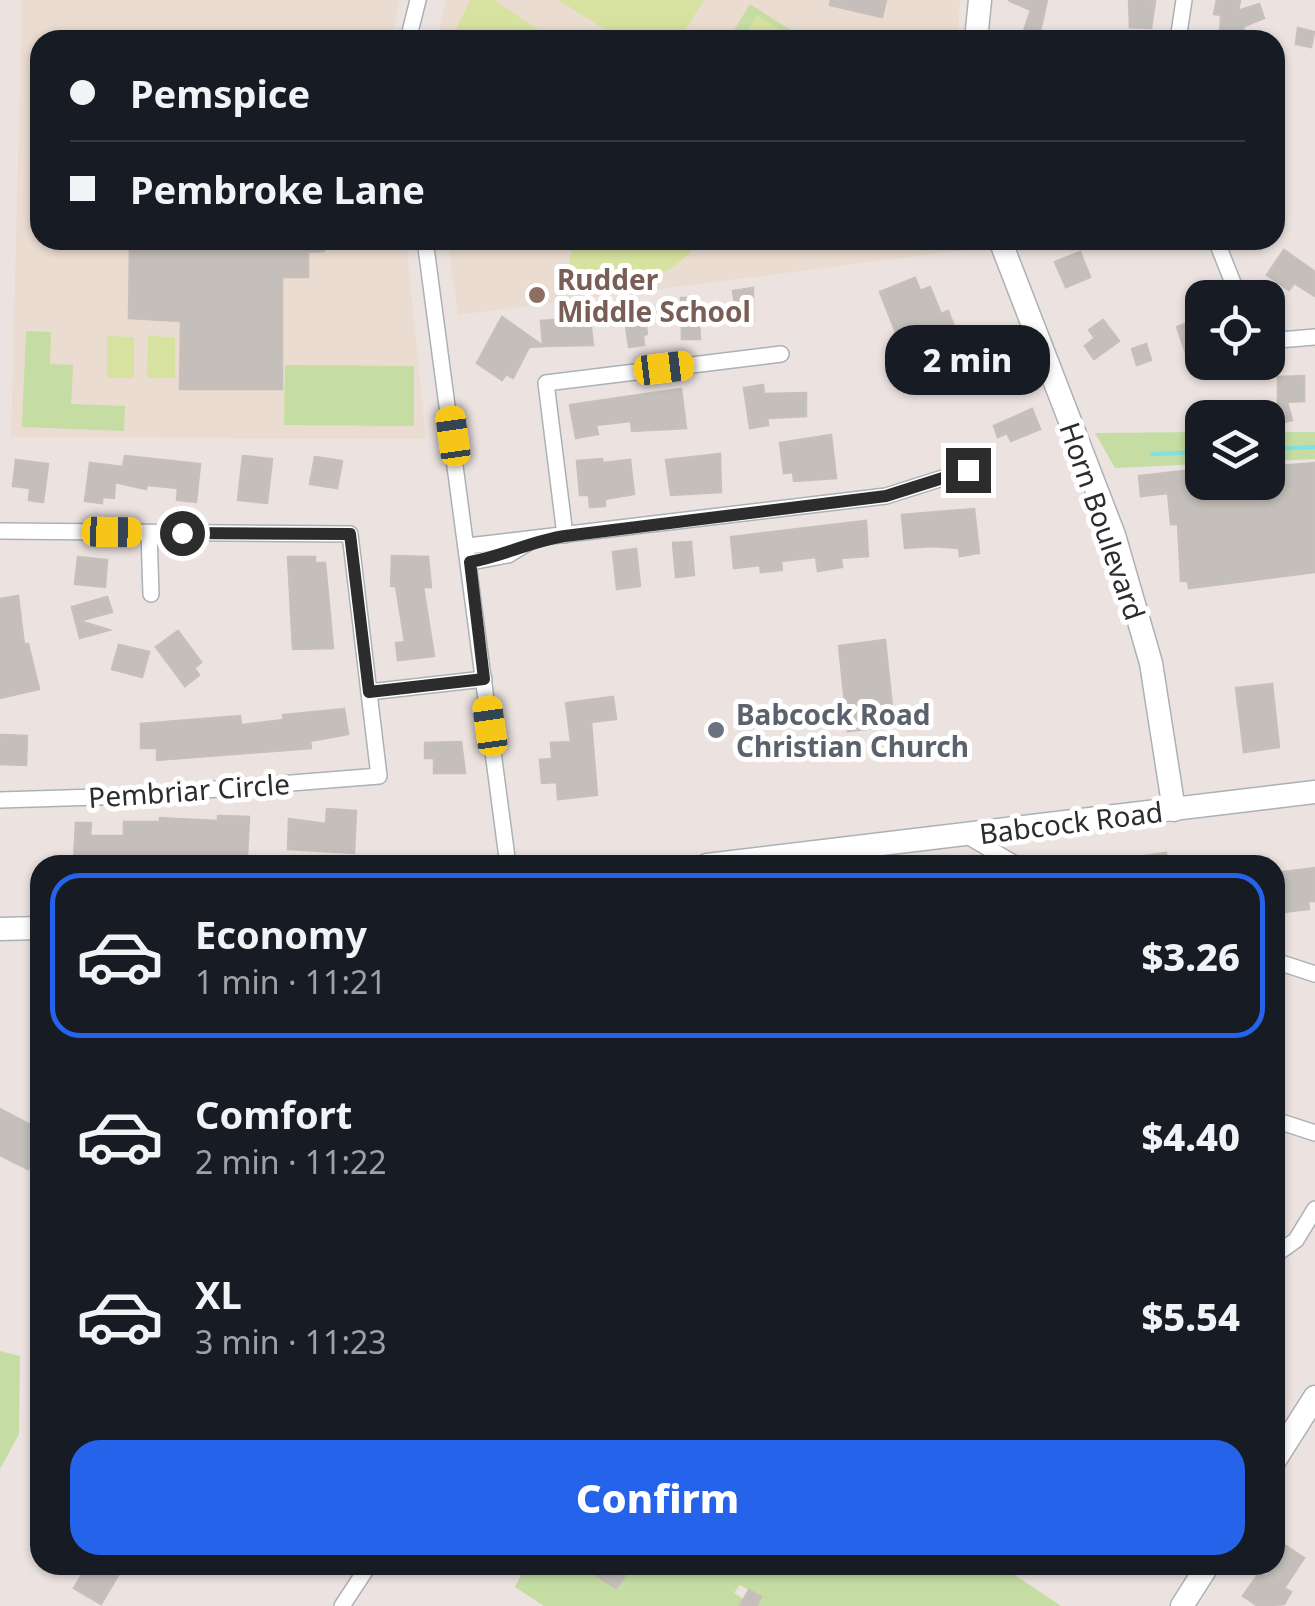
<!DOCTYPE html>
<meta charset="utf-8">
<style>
:root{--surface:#171b24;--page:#242831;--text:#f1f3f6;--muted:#9ea1a6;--line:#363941;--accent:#2563eb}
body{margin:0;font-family:"Noto Sans",sans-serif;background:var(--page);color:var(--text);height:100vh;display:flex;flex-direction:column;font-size:38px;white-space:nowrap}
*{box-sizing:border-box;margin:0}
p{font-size:32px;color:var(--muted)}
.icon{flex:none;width:55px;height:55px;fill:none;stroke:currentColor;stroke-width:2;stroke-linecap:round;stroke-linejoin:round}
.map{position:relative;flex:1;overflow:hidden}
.panel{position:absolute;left:30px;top:855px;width:1255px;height:720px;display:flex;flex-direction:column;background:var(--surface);border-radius:30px;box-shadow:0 2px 8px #0004}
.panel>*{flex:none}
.hud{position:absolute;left:30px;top:30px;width:1255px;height:220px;border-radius:30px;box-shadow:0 2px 8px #0004;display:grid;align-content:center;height:220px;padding:0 40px;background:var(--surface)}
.buttons{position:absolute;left:1185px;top:280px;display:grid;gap:20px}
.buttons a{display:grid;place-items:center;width:100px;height:100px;border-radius:20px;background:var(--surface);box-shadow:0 2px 8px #0004;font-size:50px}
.end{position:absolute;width:45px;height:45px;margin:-22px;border:12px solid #2c2c2c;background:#fff;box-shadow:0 0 0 5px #fff}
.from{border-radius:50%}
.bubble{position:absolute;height:70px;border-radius:30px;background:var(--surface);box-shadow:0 2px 8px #0004;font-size:32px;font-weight:800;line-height:70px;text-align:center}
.car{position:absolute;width:30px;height:60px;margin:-30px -15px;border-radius:12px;box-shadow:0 0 8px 2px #0007;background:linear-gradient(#f5c518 24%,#345 0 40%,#f5c518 0 76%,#345 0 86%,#f5c518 0)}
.hud b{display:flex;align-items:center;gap:35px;height:95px;font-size:38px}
.hud b+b{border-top:2px solid var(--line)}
.hud i{width:25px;height:25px;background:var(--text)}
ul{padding:18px 0 0;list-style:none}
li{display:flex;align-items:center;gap:30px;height:165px;margin:0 20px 15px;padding:0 20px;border:5px solid transparent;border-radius:30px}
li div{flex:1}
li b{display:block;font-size:38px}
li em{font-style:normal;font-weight:800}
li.current{border-color:var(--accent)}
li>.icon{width:90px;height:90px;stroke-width:1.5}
.button{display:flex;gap:20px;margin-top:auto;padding:20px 40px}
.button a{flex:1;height:115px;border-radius:30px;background:var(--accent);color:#fff;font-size:40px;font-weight:800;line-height:115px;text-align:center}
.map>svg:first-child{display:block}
</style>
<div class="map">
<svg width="1315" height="1606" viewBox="0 0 1315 1606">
<rect width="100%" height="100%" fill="#ece3e0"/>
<!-- education -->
<g fill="#ebdcd1">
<polygon points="22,0 400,0 391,40 40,40 40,240 406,240 426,439 11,437"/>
<polygon points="446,0 960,0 958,40 437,40"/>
<polygon points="447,240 984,240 987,247 458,315"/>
</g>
<!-- green -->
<g fill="#c5dca3">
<polygon points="750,4 806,40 728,40"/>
<polygon points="26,331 51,332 50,364 73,365 71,404 125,406 124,431 22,427"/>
<polygon points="285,365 414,366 414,426 284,425"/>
<polygon points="1202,432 1202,464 1115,468 1095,433"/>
<polygon points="1268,432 1315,432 1315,459 1268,461"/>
<polygon points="0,1351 20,1356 19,1434 0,1469"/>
<polygon points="526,1565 1000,1565 1061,1606 756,1606 761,1597 740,1585 734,1593 744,1599 740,1606 544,1606 515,1587"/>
</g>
<!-- pitch -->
<g fill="#d7e2a0">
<polygon points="470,0 494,0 554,40 451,40"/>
<polygon points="559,0 704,0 679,40 621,40"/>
<polygon points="757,15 797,40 753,40 745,35"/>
<path d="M 573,240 L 700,240 C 667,284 618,297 567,277 Z"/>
<polygon points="107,336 134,337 134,378 107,378"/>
<polygon points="148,336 175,337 175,378 147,378"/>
</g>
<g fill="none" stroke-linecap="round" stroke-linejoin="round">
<!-- stream -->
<g stroke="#7fe1e1" stroke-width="4">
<polyline points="1268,449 1315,447"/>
<polyline points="1152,454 1202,452"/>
</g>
</g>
<!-- building -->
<g fill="#c5bfbb" stroke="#c7bfb9" stroke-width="2.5">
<polygon points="831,0 886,0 882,17 830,5"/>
<polygon points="1008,0 1047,0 1038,40 1021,40 1031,10"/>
<polygon points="1129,0 1155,1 1151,28 1130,27"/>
<polygon points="1217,0 1240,0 1238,11 1259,4 1264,18 1244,26 1241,40 1220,40 1221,15 1214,14"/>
<polygon points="1298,28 1314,32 1311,47 1296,44"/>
<polygon points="130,240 322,240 324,251 308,252 308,277 282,277 282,389 180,389 181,321 129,318"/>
<polygon points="1284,250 1315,272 1315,296 1294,283 1289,290 1267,275"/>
<polygon points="1080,252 1090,277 1066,287 1055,262"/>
<polygon points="915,278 920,291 930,287 941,314 948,311 962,347 910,368 880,292"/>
<polygon points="753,288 753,321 738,324 733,291"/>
<polygon points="681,298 698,298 700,339 682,339"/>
<polygon points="634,303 636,313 644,311 647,334 643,335 644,345 629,347 623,305"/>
<polygon points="589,311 593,345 543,346 541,321 570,319 569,313"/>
<polygon points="502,317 543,346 529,347 513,378 506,374 502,380 477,363"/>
<polygon points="1202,318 1202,350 1187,356 1177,327"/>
<polygon points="1103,320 1119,341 1094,359 1085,346 1095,338 1089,330"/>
<polygon points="1146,344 1151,360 1137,365 1132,349"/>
<polygon points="1304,376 1304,401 1287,402 1292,420 1276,424 1272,409 1278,408 1278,377"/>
<polygon points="763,385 764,394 806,393 806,416 767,418 768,425 750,428 744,388"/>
<polygon points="681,389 686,428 632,431 631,421 596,425 598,434 576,438 570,405"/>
<polygon points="1216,404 1249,416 1249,418 1211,418"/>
<polygon points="1032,409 1040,429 1011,441 1007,433 998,437 994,426"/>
<polygon points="831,435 836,478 794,481 793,472 784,473 780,443"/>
<polygon points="720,454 721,492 671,495 666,460"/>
<polygon points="125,456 200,464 196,502 177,500 178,488 147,485 146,489 115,482 114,498 102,497 102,503 85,501 90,463 123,467"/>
<polygon points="243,456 272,459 267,503 238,500"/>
<polygon points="315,457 342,461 337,488 310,484"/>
<polygon points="602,459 603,463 630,460 634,494 605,499 605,506 590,507 589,495 580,495 577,461"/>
<polygon points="16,460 48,464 43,502 29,500 30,488 13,486"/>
<polygon points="1315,463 1315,572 1189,588 1188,581 1181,581 1178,524 1171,524 1168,493 1141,496 1139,476 1202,469 1202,482 1268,482 1268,467"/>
<polygon points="974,509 979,553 960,556 959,548 932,546 905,548 902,515"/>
<polygon points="866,521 868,556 841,558 842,567 818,571 816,557 781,561 782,570 761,572 760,565 734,568 731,537"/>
<polygon points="691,542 694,575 676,577 673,543"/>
<polygon points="636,549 640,586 617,589 613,552"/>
<polygon points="392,556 428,557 431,587 423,587 434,656 398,660 396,643 405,642 396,586 391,586"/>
<polygon points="78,557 107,560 105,587 75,584"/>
<polygon points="288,557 315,557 315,563 325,563 333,648 293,649"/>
<polygon points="18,596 24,645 28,644 39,689 0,698 0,599"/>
<polygon points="107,597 112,612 79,621 109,630 80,638 72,607"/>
<polygon points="178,631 201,662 194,668 199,675 185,686 156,647"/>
<polygon points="885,640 894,726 848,731 839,646"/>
<polygon points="119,645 149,652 142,677 112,669"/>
<polygon points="1272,684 1279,747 1244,752 1236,688"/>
<polygon points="613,697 616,719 591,722 597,795 558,799 557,782 542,783 540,760 552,759 551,743 571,742 566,703"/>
<polygon points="344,709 348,734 310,741 311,748 157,760 157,748 141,748 141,724 240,716 241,725 284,720 283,715"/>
<polygon points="0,735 27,736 26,765 0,764"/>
<polygon points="461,742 465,773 434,773 434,758 425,758 425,743"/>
<polygon points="327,809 356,811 354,853 288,849 289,819 326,824"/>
<polygon points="218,816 249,817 247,857 211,856 210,863 140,858 140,865 74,860 76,823 91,823 90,836 124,836 124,822 160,822 160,818 218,821"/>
<polygon points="1166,853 1168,865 1131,865 1131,858"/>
<polygon points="1315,868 1315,901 1308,901 1309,909 1275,913 1275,873"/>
<polygon points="0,1109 40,1130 40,1157 35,1155 28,1169 0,1155"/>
<polygon points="1286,1546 1304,1558 1284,1588 1291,1592 1284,1604 1258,1606 1243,1596 1260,1572 1266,1576 1275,1565"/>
<polygon points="88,1565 124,1565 101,1604 74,1588"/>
<polygon points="598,1565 632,1565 616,1588 593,1573"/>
<polygon points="749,1590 761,1597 756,1606 740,1606"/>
</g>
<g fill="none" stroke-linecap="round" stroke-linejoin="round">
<!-- street casing -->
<g stroke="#acb1b6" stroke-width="18">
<g id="street">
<polyline points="408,40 418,0"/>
<polyline points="1178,40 1184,0"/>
<polyline points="425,240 508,865"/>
<polyline points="1216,240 1239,298"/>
<polyline points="1268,341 1315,337"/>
<polyline points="0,531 350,534 379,776 130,796 0,800"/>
<polyline points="149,533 151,594"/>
<polyline points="565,535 546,383 781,354"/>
<polyline points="468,546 886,496 968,470"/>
<polyline points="471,562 508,555 531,541"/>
<polyline points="369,692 484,679"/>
<polyline points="964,834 1017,865"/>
<polyline points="1275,961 1315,974"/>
<polyline points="1275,1120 1315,1133"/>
<polyline points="1275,1255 1296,1240 1315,1209"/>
<polyline points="342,1606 369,1565"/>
</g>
</g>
<!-- secondary casing -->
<g stroke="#acb1b6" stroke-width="25">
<g id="secondary">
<polyline points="976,40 980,0"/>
<polyline points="1000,240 1114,535 1151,663 1174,810"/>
<polyline points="707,865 1315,792"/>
<polyline points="0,929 40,928"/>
<polyline points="1275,1460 1315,1397"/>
<polyline points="1182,1606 1208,1565"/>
</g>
</g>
<!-- street -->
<use href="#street" stroke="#fff" stroke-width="15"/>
<!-- secondary -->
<use href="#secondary" stroke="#fff" stroke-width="22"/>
</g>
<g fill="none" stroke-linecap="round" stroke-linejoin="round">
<!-- route -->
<path stroke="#2c2c2c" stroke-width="12" d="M 182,533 L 350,534 L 369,692 L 484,679 L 470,562 C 504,556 531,541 565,536 L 886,496 L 968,470"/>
</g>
<!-- markers -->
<circle fill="#8d6e63" stroke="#fff" stroke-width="4" cx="537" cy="295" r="10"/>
<circle fill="#6b7280" stroke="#fff" stroke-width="4" cx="716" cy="730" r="10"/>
<g text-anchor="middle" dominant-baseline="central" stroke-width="10" stroke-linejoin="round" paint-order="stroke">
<!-- education labels -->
<g font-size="28" font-weight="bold" fill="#785e54" stroke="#fff" text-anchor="start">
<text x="557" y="279">Rudder<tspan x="557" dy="32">Middle School</tspan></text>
</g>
<!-- street labels -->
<g font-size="28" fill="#2c2c2c" stroke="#fff">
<text transform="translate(1103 521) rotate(71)">Horn Boulevard</text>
<text transform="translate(189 790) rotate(-4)">Pembriar Circle</text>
<text transform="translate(1071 822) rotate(-7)">Babcock Road</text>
</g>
<!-- worship labels -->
<g font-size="28" font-weight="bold" fill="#5b616d" stroke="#fff" text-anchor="start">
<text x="736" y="714">Babcock Road<tspan x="736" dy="32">Christian Church</tspan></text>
</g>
</g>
</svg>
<div class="buttons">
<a><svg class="icon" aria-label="locate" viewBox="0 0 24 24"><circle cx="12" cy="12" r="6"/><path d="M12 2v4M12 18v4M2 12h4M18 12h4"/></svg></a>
<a><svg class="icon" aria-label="layers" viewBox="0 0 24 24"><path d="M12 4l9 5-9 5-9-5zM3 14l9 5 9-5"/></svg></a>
</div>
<i class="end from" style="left:182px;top:533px"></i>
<i class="end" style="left:968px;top:470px"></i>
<div class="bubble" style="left:885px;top:325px;width:165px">2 min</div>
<i class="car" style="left:664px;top:368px;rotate:83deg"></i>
<i class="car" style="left:453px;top:436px;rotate:352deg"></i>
<i class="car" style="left:112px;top:532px;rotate:91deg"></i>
<i class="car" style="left:490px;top:726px;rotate:352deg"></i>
<div class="hud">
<b><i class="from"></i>Pemspice</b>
<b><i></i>Pembroke Lane</b>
</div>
<section class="panel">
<ul>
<li class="current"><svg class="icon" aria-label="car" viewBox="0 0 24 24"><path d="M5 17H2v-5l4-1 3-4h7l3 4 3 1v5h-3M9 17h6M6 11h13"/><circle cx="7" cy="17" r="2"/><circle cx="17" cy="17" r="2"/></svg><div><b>Economy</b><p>1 min · 11:21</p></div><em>$3.26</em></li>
<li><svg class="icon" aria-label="car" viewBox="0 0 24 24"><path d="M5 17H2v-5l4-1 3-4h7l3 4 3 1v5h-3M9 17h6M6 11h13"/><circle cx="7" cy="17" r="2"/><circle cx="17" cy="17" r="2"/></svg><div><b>Comfort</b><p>2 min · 11:22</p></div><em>$4.40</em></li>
<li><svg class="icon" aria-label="car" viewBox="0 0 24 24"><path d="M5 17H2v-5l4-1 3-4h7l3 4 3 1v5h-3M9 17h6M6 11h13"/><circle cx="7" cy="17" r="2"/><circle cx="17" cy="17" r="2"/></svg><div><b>XL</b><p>3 min · 11:23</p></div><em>$5.54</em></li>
</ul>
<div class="button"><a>Confirm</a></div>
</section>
</div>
